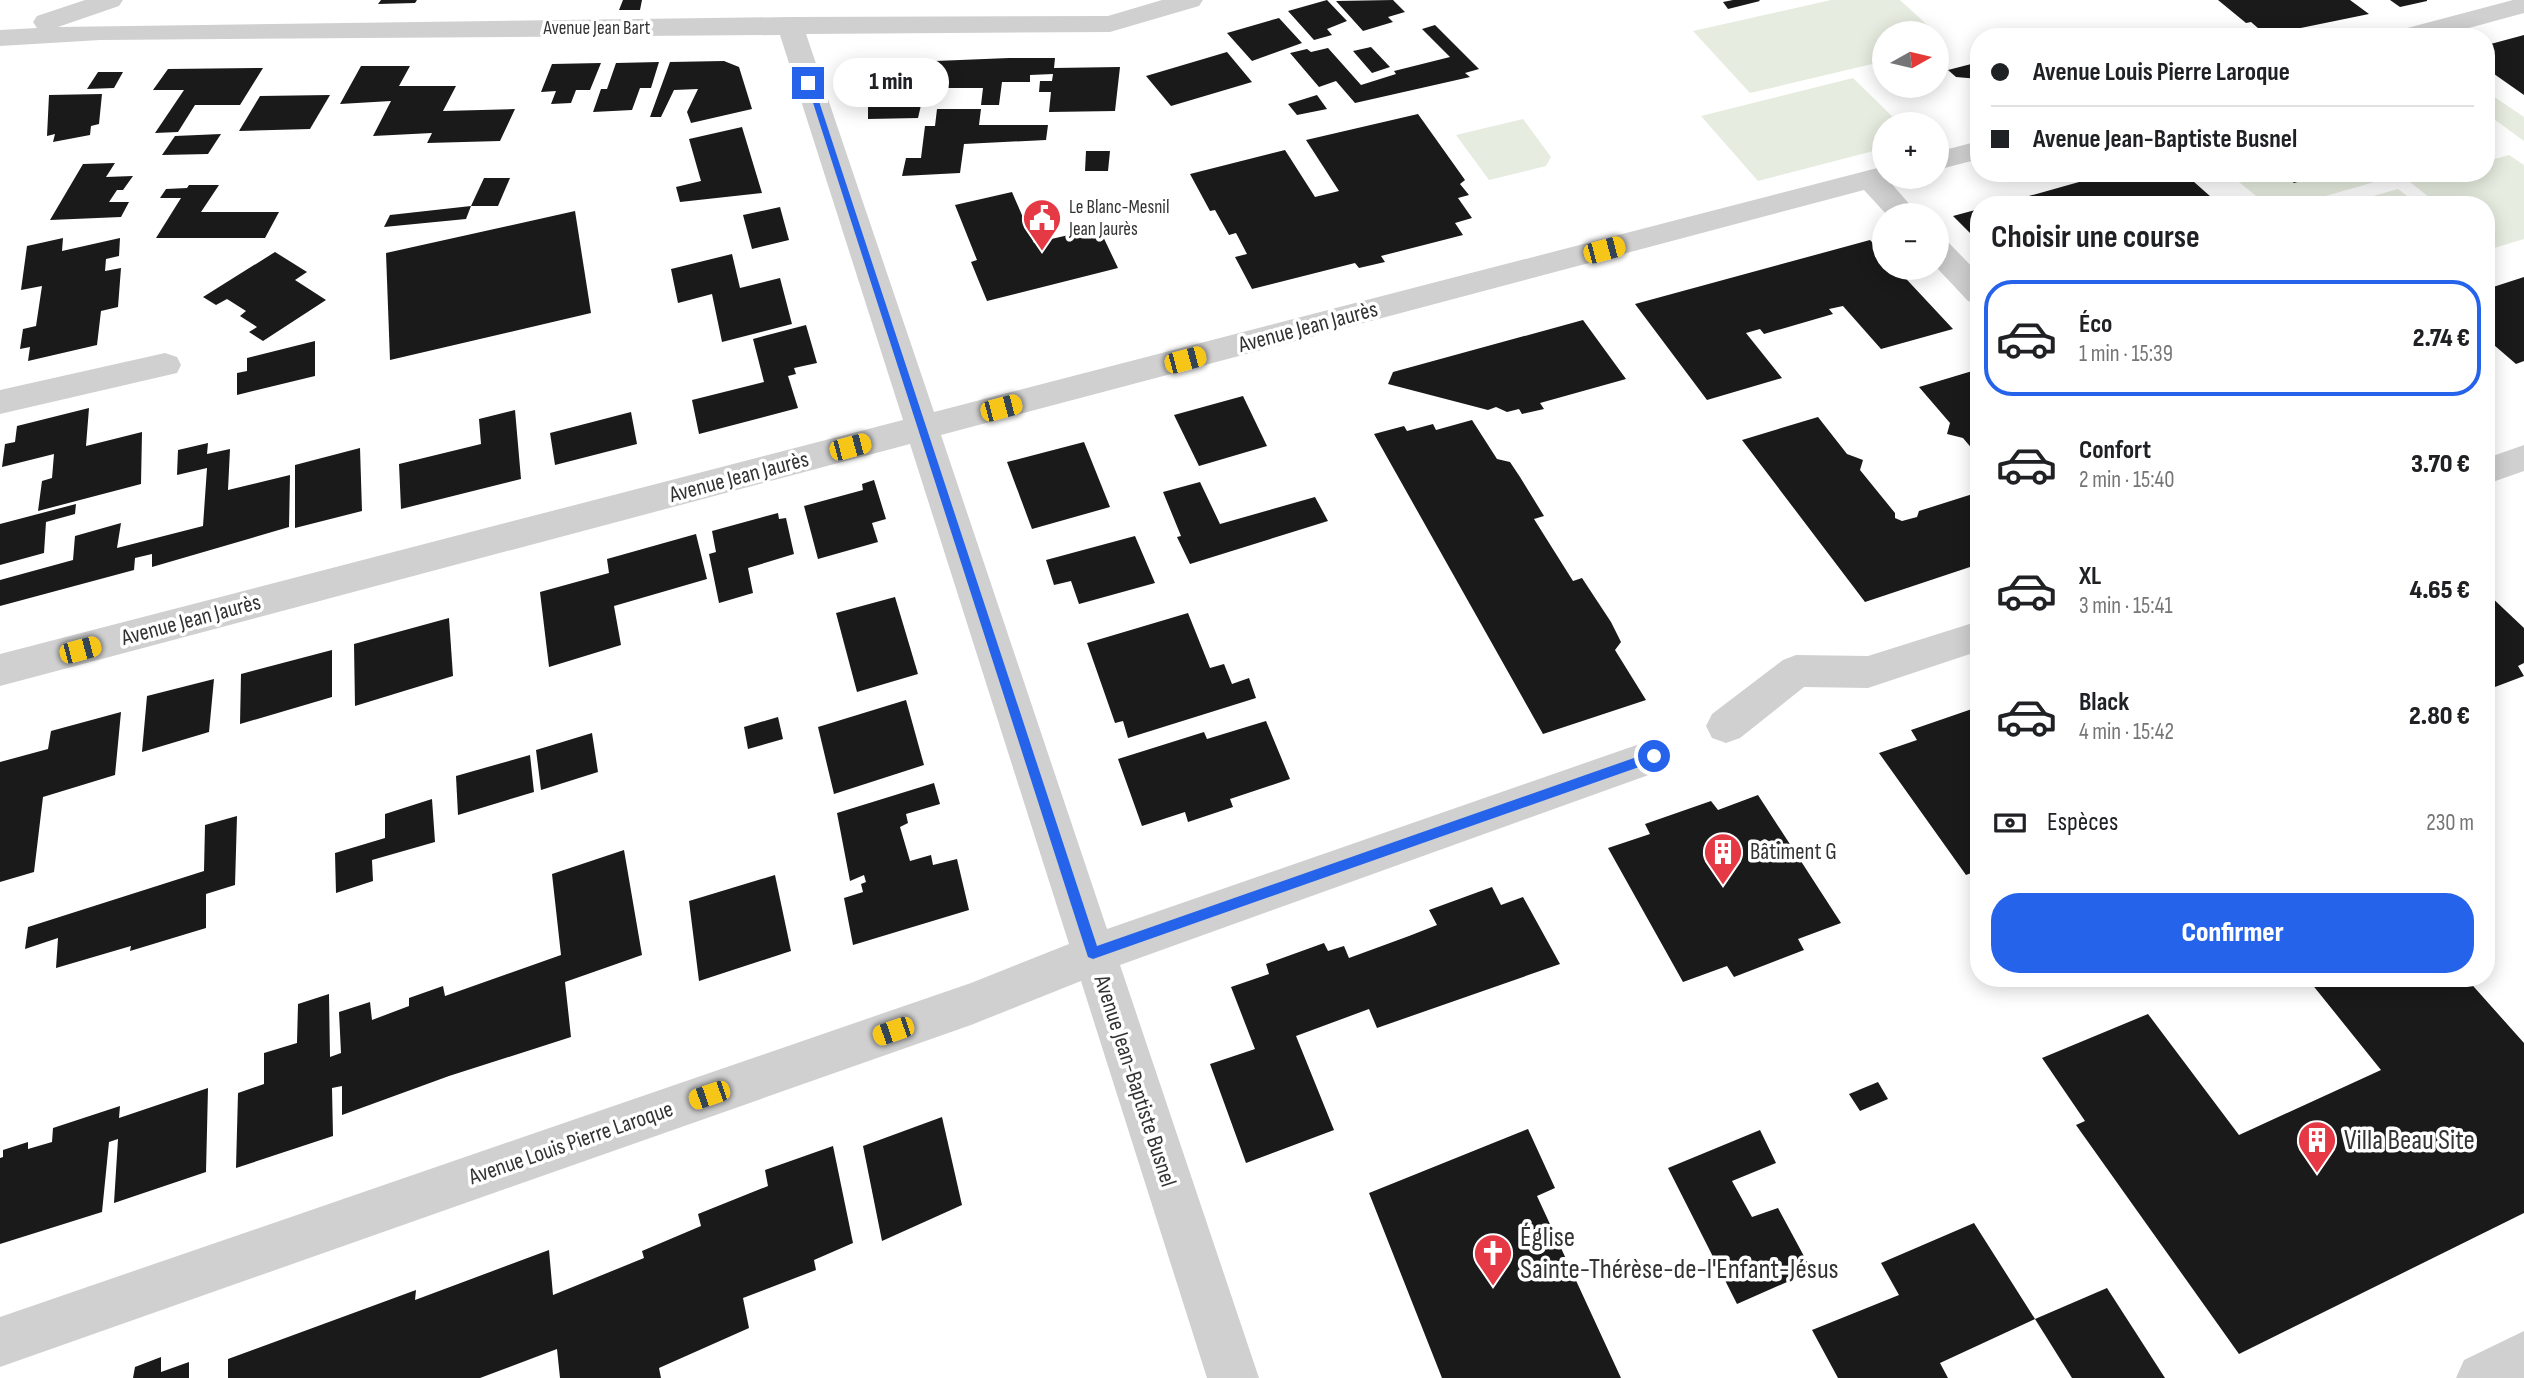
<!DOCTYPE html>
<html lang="fr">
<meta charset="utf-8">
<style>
:root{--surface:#fff;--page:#f6f6f6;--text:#202124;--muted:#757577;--line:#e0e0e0;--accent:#2563eb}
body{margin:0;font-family:"Sofia Sans Condensed",sans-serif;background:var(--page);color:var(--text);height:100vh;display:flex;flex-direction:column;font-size:26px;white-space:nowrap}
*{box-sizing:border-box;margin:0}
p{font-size:23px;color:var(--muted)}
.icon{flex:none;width:38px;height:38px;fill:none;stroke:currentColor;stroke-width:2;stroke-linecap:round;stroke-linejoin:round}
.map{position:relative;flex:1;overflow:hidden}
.side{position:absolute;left:1970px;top:196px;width:525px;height:791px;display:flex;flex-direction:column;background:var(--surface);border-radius:28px;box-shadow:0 4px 18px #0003}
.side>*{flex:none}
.hud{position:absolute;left:1970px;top:28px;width:525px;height:154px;border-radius:28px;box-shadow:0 4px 18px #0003;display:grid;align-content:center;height:154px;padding:0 21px;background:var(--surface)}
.needle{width:46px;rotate:82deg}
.fabs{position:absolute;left:1872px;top:21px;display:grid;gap:14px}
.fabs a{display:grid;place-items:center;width:77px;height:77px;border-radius:50%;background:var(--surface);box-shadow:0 4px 18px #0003;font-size:35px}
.end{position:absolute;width:32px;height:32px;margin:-16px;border:9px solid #2563eb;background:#fff;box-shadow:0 0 0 4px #fff}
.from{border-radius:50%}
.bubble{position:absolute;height:49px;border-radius:24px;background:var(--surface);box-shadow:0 4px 18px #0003;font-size:23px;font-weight:800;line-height:49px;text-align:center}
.car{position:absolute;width:21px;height:42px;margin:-21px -10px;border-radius:9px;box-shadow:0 0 5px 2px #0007;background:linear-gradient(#f5c518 24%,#345 0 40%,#f5c518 0 76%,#345 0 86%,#f5c518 0)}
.hud b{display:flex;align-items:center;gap:24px;height:66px;font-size:26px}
.hud b+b{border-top:2px solid var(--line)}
.hud i{width:18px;height:18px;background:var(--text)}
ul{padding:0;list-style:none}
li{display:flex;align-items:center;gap:21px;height:116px;margin:0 14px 10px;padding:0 7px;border:4px solid transparent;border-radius:28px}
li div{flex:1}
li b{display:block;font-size:26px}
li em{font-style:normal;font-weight:800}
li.on{border-color:var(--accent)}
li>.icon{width:63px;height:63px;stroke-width:1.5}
h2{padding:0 21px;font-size:32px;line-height:84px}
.pay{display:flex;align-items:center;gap:18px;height:77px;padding:0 21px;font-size:26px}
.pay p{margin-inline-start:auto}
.cta{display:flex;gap:14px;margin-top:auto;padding:14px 21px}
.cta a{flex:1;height:80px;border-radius:28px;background:var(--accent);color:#fff;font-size:28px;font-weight:800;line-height:80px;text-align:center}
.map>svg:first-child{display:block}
</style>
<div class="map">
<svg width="2524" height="1378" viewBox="0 0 2524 1378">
<rect width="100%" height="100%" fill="#fff"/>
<!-- green -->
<g fill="#e6ecdf">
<polygon points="1831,0 1900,0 1936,33 1885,33 1885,61 1750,93 1693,31"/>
<polygon points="1853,78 1900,124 1885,124 1885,148 1758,181 1701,116"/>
<polygon points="2487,92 2524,117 2524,141 2487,114"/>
<polygon points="1523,119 1551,157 1546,166 1489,180 1456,135"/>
<polygon points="2509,155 2524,165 2524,239 2494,248 2487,242 2487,205 2439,205 2410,182 2442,173 2487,173 2487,161"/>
<path d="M 2228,173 L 2282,173 L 2294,183 C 2317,177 2364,163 2385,179 L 2294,205 L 2267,205 Z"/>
<polygon points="2398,189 2419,205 2342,205"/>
</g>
<!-- building -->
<g fill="#1a1a1a">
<polygon points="381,0 417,0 415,3 378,4"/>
<polygon points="623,0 642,0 640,10 619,10"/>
<polygon points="1327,0 1347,21 1327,29 1332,35 1314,40 1288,11"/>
<polygon points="1393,0 1405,12 1388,17 1393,22 1363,31 1336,1"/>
<polygon points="1733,0 1759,0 1760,1 1728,9 1723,2"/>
<polygon points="2218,0 2350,0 2369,14 2266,35 2251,22 2246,23"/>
<polygon points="2390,0 2427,0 2427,1 2400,7"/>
<polygon points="1279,18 1302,43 1252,61 1227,33"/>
<polygon points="1435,25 1479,69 1465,73 1470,77 1355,103 1336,81 1319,87 1290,53 1307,49 1311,52 1328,48 1361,85 1396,74 1394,71 1450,57 1422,29"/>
<polygon points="2524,35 2524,95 2487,69 2487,45"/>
<polygon points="1371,47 1390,67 1372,73 1353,51"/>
<polygon points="1227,52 1252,82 1171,106 1146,76"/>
<polygon points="1009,58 1055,58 1054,68 1120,67 1115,111 1049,112 1051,92 1039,92 1040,81 1052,81 1053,74 1030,75 1030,82 1002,82 999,105 981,105 983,88 904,88 911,62"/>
<polygon points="724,61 739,67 752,109 691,123 687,112 698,89 674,90 661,117 650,117 670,62"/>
<polygon points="659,62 651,88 640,88 632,110 593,112 601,89 607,89 616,63"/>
<polygon points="1979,62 1979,79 1956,77 1948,70"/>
<polygon points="601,63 590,90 576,90 571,103 551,104 556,91 541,92 552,64"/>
<polygon points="361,66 410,66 399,86 456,86 443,111 515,109 500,141 427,143 432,133 373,136 391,101 340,104"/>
<polygon points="263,68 240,105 195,105 178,132 155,133 184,90 153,90 168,69"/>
<polygon points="98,72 123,72 114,88 87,89"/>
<polygon points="875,92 924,92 918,118 868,119 868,98 874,98"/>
<polygon points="102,94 99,124 91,126 90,135 53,142 55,134 47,136 49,95"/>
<polygon points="330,95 310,129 239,131 260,96"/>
<polygon points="1317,95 1327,109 1297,115 1288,104"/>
<polygon points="937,109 981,109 979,125 1048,125 1046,140 964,144 960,173 902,176 906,158 921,158 925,126 935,126"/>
<polygon points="1418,114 1465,180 1460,184 1469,195 1458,198 1472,218 1455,223 1463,235 1381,256 1385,262 1359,268 1355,263 1252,289 1235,257 1247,254 1236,233 1229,235 1215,210 1210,211 1190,174 1285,150 1315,197 1339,191 1306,140"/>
<polygon points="742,127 762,193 680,202 676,187 701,181 689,139"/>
<polygon points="221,134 208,154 162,155 175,136"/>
<polygon points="1086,151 1110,151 1108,171 1085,171"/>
<polygon points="115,163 106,177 133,176 123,190 117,190 109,202 129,202 121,217 50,220 83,164"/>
<polygon points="2111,173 2184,173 2220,205 1997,205"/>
<polygon points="2282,173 2326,173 2326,174 2294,183"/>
<polygon points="484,178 510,178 498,206 471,206"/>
<polygon points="189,185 219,185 201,212 279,212 265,238 156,238 181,198 160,198 166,189 187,188"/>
<polygon points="1012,192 1034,243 1099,228 1118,268 987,301 971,262 977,260 955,205"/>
<polygon points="471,206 466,219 384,227 390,215"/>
<polygon points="780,207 789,240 752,249 743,215"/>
<polygon points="1979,209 1979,242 1953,216"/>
<polygon points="575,211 591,313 390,360 386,253"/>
<polygon points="63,238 62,251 120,238 119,256 106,259 105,271 121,268 118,307 101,311 97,345 28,361 30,347 20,349 23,329 36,326 42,286 21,290 27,246"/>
<polygon points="1870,240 1885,256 1885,268 1896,268 1953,329 1881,349 1843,306 1829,309 1833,314 1764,334 1760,329 1746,333 1782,378 1707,400 1635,304"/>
<polygon points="275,252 307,272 295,280 326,300 263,341 249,332 257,327 240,316 246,311 227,299 216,305 203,297"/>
<polygon points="732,254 740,288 780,278 792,324 722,342 712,294 678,303 671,269"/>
<polygon points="2524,277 2524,361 2516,364 2487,339 2487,289"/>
<polygon points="1583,320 1626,379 1540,403 1544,409 1522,414 1519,409 1507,412 1496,407 1488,410 1388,384 1393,372"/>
<polygon points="806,325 817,363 794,368 796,374 788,376 798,408 699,434 692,400 764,382 753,339"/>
<polygon points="315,341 315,376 237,395 237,373 247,371 247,358"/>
<polygon points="1979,369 1979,457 1963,438 1947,434 1950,423 1919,387"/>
<polygon points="1243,396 1267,446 1199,466 1174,415"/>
<polygon points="89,408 86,446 142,432 141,484 38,511 42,481 52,478 54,454 2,467 5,444 15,442 17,426"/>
<polygon points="515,410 521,479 401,509 399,464 481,444 479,419"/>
<polygon points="631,412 637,444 555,465 550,433"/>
<polygon points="1818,417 1847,454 1863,460 1860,470 1895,513 1895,518 1902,521 1917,517 1919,511 1979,492 1979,564 1865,602 1742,440"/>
<polygon points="1472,420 1497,459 1510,462 1520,477 1544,516 1534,519 1573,581 1582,578 1611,622 1621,642 1615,650 1646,700 1543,734 1374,434 1404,426 1407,431 1433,424 1436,430"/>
<polygon points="1084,442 1110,507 1032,529 1007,462"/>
<polygon points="208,443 207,454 230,449 228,490 290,475 289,527 152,567 152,554 135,558 134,570 0,606 0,580 73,560 75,536 121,523 117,548 203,526 207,468 177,475 178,450"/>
<polygon points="360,448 362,511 295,528 295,465"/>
<polygon points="874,480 886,519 872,523 878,542 818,559 804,506 863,490 862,484"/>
<polygon points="1200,482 1220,524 1315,497 1328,521 1190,564 1177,537 1181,536 1163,492"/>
<polygon points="76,504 75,514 46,522 44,553 0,565 0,524"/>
<polygon points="778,513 779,519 786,518 794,554 748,568 753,593 719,603 709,554 716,552 712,531"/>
<polygon points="696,534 707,579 614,606 621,645 549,667 540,592 609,573 607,559"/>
<polygon points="1135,536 1155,583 1079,604 1071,581 1054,585 1046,560"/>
<polygon points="2487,593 2524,628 2524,663 2518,666 2524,676 2487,690"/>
<polygon points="895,597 918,674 857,692 836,613"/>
<polygon points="1188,613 1210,668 1224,664 1232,684 1249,678 1256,698 1128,738 1123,721 1115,723 1087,643"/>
<polygon points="449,618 453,676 355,706 354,644"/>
<polygon points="332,650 332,697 240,724 241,674"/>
<polygon points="214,679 209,732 142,752 147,696"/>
<polygon points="906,700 924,765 834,794 818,727"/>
<polygon points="1972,709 1979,717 1979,870 1966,875 1879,753 1917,740 1911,730"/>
<polygon points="121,712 115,775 43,797 34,872 0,882 0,762 48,749 51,731"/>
<polygon points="778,717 783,739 748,749 744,727"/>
<polygon points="1266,721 1290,779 1230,799 1233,807 1188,822 1185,812 1142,826 1118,759 1204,732 1207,739"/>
<polygon points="592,733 598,772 541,790 536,750"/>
<polygon points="530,755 534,792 458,815 456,776"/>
<polygon points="934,783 940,804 906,814 908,823 900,827 910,861 931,855 933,865 957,859 969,910 853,945 844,898 863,892 861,884 866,882 864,875 850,881 837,813"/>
<polygon points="1758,795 1841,923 1798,939 1804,950 1734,977 1727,966 1683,982 1608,848 1650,834 1645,824 1711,801 1718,810"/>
<polygon points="432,799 435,842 372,860 373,881 336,893 335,853 385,838 385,814"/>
<polygon points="237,816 235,885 206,894 206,928 130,951 131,946 56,968 58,938 25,949 28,927 204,871 205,825"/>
<polygon points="624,850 642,955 565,982 571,1037 449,1076 342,1115 342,1086 332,1088 333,1136 236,1168 238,1093 264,1084 264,1053 297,1043 298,1004 329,994 330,1057 341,1053 339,1012 370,1002 372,1020 409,1006 409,998 443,986 445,996 561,955 552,874"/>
<polygon points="775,875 791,951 699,981 689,901"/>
<polygon points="1492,887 1501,905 1523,897 1560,964 1377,1028 1369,1009 1296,1036 1334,1130 1246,1163 1210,1064 1255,1049 1231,987 1269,974 1266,964 1324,943 1328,951 1344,946 1349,958 1409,936 1437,925 1429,910"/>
<polygon points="2307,978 2466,978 2524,1043 2524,1213 2239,1354 2076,1125 2085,1121 2042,1058 2148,1014 2239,1135 2381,1070"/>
<polygon points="1878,1082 1888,1099 1860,1111 1849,1094"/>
<polygon points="208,1088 206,1172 114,1203 118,1139 109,1142 102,1212 0,1244 0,1158 3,1157 3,1150 28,1142 28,1149 52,1142 53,1128 120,1106 119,1118"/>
<polygon points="942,1117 962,1205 882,1241 863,1146"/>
<polygon points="1528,1129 1555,1188 1537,1196 1621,1378 1442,1378 1369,1193"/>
<polygon points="1760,1130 1776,1163 1732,1181 1752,1217 1778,1208 1812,1271 1737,1304 1668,1168"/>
<polygon points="833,1146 853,1243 814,1260 816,1270 743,1298 749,1328 659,1368 661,1378 560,1378 557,1349 480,1378 228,1378 228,1359 416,1290 415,1300 549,1250 553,1295 644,1258 642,1251 701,1226 698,1214 768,1186 765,1170"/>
<polygon points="1974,1223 2035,1319 1940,1363 1948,1378 1838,1378 1812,1330 1899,1295 1881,1263"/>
<polygon points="2107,1288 2165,1378 2072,1378 2035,1319"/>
<polygon points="161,1357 161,1372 189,1362 189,1378 133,1378 135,1367"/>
</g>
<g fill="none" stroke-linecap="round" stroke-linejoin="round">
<!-- minor -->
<g fill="#d0d0d0" fill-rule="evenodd">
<polygon points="85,0 123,0 119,6 58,27 790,17 1108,16 1162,0 1203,0 1199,6 1110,32 806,34 934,412 1885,166 1885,177 1898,177 1891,183 1919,215 1887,215 1864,190 941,435 1107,929 1654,739 1668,744 1674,756 1668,768 1120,965 1259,1378 1207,1378 1081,981 971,1025 0,1367 0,1317 971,983 1069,944 910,444 0,686 0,654 903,420 780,35 100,40 0,46 0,30 37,28 33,22 37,16"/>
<polygon points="2513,0 2524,0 2524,13 2436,37 2392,37 2396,31"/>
<polygon points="1979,141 1979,159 1937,170 1937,152"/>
<polygon points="1937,239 1948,242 1979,274 1979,304 1968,301 1937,268"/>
<polygon points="165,353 177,357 181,365 177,373 0,414 0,390"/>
<polygon points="2524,445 2524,471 2487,484 2487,458"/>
<polygon points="1979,621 1979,651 1868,688 1804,687 1740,738 1726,743 1712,738 1706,726 1712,714 1783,660 1796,655 1868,656"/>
<polygon points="2524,1331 2524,1378 2456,1378 2464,1360"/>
</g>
</g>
<!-- route -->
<polygon fill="#2563eb" points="806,81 813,83 1097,946 1654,751 1660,756 1659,760 1093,959 1088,957"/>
<!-- icons -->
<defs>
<g id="civic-pin" transform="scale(2.0125)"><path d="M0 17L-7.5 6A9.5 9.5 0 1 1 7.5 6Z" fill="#e63946" stroke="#fff"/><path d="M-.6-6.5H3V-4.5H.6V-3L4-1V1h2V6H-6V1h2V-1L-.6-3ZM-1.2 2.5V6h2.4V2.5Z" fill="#fff"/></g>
<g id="building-pin" transform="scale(2.0125)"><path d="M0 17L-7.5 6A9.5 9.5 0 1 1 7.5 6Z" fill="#e63946" stroke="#fff"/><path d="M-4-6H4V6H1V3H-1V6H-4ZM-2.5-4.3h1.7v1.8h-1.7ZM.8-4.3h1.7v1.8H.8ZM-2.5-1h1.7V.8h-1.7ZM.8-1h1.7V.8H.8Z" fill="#fff"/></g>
<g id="church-pin" transform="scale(2.0125)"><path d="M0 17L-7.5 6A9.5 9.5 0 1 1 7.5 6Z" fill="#e63946" stroke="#fff"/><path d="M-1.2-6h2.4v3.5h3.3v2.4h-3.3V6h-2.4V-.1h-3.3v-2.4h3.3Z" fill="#fff"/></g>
</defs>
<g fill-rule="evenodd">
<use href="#civic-pin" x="1042" y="218"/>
<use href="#building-pin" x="1723" y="852"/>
<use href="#building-pin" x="2317" y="1140"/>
<use href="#church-pin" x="1493" y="1253"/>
</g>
<g text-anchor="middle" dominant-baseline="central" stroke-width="7" stroke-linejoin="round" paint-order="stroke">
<!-- far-street labels -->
<g font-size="19" fill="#333" stroke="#fff">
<text x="597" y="28">Avenue Jean Bart</text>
</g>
<!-- far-poi labels -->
<g font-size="19" fill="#333" stroke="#fff" text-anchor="start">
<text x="1069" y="207">Le Blanc-Mesnil<tspan x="1069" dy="22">Jean Jaurès</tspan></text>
</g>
<!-- street labels -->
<g font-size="23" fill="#333" stroke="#fff">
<text transform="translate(1308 327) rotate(-15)">Avenue Jean Jaurès</text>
<text transform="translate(739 477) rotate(-15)">Avenue Jean Jaurès</text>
<text transform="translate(191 620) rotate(-15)">Avenue Jean Jaurès</text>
<text transform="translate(1135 1081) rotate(72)">Avenue Jean-Baptiste Busnel</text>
<text transform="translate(571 1143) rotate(-19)">Avenue Louis Pierre Laroque</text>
</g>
<!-- poi labels -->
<g font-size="23" fill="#333" stroke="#fff" text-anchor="start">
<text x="1750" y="852">Bâtiment G</text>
</g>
<!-- near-poi labels -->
<g font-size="28" fill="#333" stroke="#fff" text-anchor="start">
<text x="2344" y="1140">Villa Beau Site</text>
<text x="1520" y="1237">Église<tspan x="1520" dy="32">Sainte-Thérèse-de-l'Enfant-Jésus</tspan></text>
</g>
</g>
</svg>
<div class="fabs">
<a><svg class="needle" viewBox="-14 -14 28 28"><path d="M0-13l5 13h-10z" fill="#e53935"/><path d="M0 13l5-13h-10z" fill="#757577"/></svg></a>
<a>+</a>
<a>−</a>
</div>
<i class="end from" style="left:1654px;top:756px"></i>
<i class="end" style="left:808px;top:83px"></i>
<div class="bubble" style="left:833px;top:58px;width:116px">1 min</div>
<i class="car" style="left:1604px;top:250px;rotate:75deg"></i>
<i class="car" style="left:1185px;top:360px;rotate:75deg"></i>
<i class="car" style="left:1001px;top:408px;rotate:75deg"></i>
<i class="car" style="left:850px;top:447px;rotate:75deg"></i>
<i class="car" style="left:80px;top:650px;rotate:75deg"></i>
<i class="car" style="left:893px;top:1031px;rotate:251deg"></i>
<i class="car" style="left:709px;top:1095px;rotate:251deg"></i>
<div class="hud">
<b><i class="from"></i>Avenue Louis Pierre Laroque</b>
<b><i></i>Avenue Jean-Baptiste Busnel</b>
</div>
<section class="side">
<h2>Choisir une course</h2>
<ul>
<li class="on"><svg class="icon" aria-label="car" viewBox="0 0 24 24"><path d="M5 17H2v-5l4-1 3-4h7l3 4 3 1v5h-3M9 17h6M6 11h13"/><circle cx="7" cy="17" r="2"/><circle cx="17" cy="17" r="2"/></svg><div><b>Éco</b><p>1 min · 15:39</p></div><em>2.74 €</em></li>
<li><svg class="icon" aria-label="car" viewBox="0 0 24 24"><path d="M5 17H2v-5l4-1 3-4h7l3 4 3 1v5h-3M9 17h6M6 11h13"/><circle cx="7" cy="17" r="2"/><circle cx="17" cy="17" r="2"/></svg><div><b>Confort</b><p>2 min · 15:40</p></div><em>3.70 €</em></li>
<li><svg class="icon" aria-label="car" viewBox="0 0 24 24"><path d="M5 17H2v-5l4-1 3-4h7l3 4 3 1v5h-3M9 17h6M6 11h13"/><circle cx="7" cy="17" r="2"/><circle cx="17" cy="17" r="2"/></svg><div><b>XL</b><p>3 min · 15:41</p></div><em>4.65 €</em></li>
<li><svg class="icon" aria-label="car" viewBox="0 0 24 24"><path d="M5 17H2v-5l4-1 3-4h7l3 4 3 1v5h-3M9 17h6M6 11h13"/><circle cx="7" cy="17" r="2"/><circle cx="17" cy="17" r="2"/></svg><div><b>Black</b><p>4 min · 15:42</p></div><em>2.80 €</em></li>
</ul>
<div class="pay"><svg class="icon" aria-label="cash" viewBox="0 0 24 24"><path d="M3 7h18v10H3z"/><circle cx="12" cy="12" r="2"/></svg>Espèces<p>230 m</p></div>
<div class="cta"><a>Confirmer</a></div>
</section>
</div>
